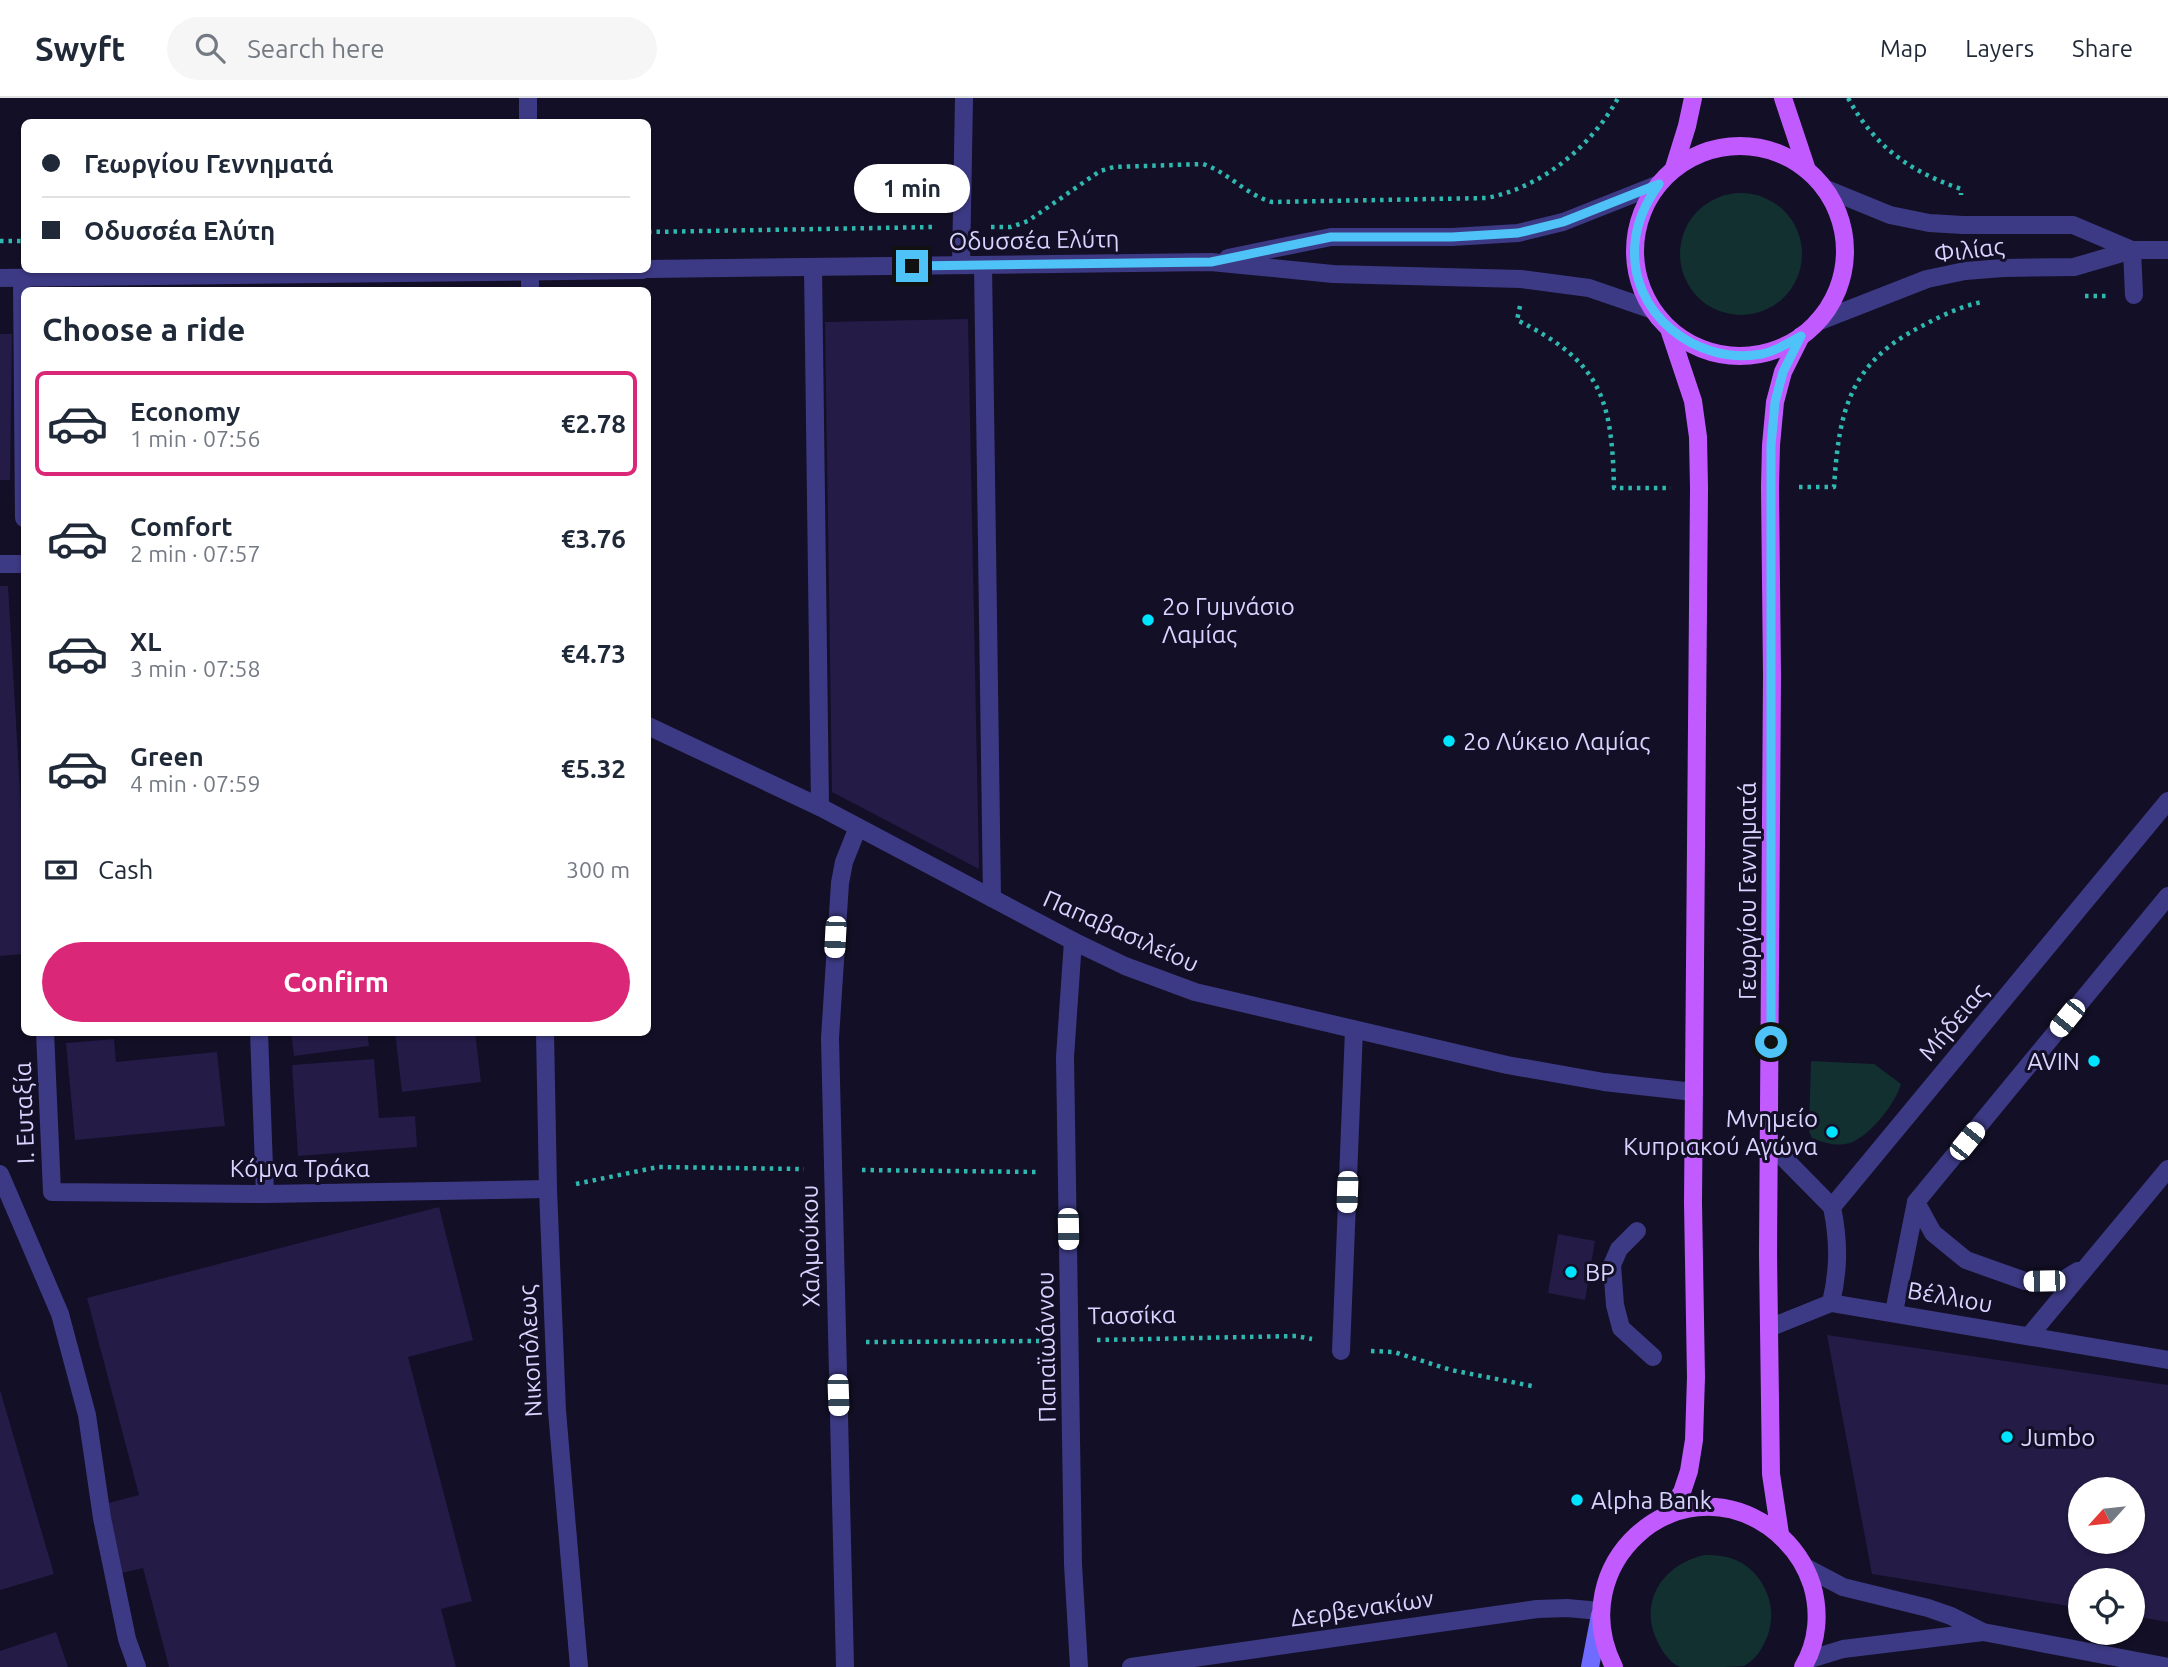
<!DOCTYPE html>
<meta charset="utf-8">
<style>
:root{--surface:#fff;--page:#f6f6f7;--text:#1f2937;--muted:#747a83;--line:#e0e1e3;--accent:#db2777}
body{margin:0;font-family:Ubuntu,sans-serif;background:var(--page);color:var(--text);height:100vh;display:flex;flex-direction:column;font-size:26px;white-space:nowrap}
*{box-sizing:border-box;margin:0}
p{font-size:23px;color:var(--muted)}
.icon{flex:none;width:38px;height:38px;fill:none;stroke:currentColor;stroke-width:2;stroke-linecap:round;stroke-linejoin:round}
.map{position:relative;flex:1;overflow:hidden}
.details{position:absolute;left:21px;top:189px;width:630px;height:749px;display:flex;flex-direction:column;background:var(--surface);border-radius:10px;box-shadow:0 2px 5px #0004}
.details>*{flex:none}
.hud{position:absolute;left:21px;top:21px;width:630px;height:154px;border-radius:10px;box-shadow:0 2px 5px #0004;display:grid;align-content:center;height:154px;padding:0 21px;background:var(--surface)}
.needle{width:46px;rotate:243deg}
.controls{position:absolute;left:2068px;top:1379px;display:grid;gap:14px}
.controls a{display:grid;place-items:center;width:77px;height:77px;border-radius:50%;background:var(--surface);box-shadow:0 2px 5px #0004;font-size:35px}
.end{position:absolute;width:32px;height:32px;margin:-16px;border:9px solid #4fc3f7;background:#111;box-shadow:0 0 0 4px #111}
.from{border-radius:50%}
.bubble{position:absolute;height:49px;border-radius:24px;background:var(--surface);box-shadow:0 2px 5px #0004;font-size:23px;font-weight:600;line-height:49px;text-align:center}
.car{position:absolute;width:21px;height:42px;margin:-21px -10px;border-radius:9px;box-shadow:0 0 5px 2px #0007;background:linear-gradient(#fff 24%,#345 0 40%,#fff 0 76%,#345 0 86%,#fff 0)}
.hud b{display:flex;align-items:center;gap:24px;height:66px;font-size:26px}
.hud b+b{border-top:2px solid var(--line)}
.hud i{width:18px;height:18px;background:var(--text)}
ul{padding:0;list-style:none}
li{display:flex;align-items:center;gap:21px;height:105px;margin:0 14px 10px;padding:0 7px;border:4px solid transparent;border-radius:10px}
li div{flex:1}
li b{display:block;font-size:26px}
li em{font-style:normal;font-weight:600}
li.on{border-color:var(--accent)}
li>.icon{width:63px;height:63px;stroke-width:1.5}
h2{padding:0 21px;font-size:32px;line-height:84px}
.pay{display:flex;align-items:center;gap:18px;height:77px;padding:0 21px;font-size:26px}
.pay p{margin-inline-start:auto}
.cta{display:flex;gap:14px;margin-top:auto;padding:14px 21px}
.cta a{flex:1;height:80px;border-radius:42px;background:var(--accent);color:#fff;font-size:28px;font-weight:600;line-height:80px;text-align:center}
header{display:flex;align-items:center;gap:42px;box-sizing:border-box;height:98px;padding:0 35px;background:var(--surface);border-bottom:2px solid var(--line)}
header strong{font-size:33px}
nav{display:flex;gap:38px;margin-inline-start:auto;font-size:24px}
.search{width:490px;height:63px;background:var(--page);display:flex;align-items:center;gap:18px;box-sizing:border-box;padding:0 24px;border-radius:38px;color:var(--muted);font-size:26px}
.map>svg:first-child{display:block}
</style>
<header>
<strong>Swyft</strong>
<div class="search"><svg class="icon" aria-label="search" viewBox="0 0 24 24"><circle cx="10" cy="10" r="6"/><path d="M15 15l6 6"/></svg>Search here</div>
<nav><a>Map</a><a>Layers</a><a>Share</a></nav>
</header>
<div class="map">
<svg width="2168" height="1569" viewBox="0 0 2168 1569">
<rect width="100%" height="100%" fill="#130f26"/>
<!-- green -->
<g fill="#12302f">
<circle cx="1741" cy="156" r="61"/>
<path d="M 1811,963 L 1874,966 L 1901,986 C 1896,1005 1866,1044 1845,1046 C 1833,1048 1822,1044 1812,1040 L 1809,1033 Z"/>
<path d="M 1705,1457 C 1716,1457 1726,1458 1736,1462 C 1765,1475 1779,1511 1767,1539 C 1763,1550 1755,1562 1744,1568 C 1733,1569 1713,1569 1701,1569 C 1695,1569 1685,1569 1680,1569 C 1669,1565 1660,1550 1656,1540 C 1639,1500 1666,1465 1705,1457 Z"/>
</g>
<!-- building -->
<g fill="#241b47" fill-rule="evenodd">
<polygon points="968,221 979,771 832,694 825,224"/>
<polygon points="0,236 12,236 10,382 0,382"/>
<polygon points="0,488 8,488 24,761 24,856 0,858"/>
<polygon points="291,934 367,934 369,948 294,958"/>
<polygon points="395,934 475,934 481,984 402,994"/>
<polygon points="114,941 116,964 217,954 225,1028 75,1042 66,945"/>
<polygon points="374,961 379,1020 415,1018 417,1049 298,1058 292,967"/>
<polygon points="439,1109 473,1242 408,1259 472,1503 441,1511 456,1569 169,1569 143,1470 122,1475 105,1406 139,1397 87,1200"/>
<polygon points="1558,1136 1595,1143 1585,1202 1548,1195"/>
<path d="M 1827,1237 L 2168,1287 L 2168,1524 L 2133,1518 L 2133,1482 L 2081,1482 L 2081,1510 L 1872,1476 ZM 2081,1391 L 2133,1391 L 2133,1444 L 2081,1444 Z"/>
<polygon points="0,1292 54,1476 0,1492"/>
<polygon points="56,1534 68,1569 0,1569 0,1553"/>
</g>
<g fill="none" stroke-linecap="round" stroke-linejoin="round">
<!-- path -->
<g stroke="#2fb8b0" stroke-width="4.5" stroke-dasharray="3.5 5" stroke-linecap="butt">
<path d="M 1848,0 C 1875,49 1909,73 1961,91 L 1961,97"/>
<path d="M 991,129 L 1011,129 L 1028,123 L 1100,73 L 1114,69 L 1203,66 C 1228,74 1246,97 1272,104 L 1486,100 C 1541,90 1591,49 1618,0"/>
<polyline points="648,134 934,129"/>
<polyline points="0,143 24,143"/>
<polyline points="2085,198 2108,198"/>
<path d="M 1520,208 L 1517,222 C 1601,264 1612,300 1614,390 L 1671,390"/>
<path d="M 1799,389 L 1834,389 C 1839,313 1849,265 1922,228 C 1941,218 1961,208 1982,204"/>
<polyline points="862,1072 1038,1074"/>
<polyline points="576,1086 658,1069 804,1071"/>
<polyline points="1097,1242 1296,1238 1312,1241"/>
<polyline points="866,1244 1043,1243"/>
<polyline points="1371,1253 1394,1254 1451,1272 1532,1288"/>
</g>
<!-- service -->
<g stroke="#3d3a85" stroke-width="18">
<polyline points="2132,152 2134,197"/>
<polyline points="0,466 24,466"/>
<polyline points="0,1076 60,1216 87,1317 102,1420 127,1541 137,1569"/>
<polyline points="1916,1104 1933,1135 1966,1162 2025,1183 2063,1182 2078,1173"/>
<polyline points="1637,1133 1619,1151 1612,1167 1615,1207 1621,1230 1653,1259"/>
<polyline points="1894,1214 1916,1104 2168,798"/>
<polyline points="2030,1237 2168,1071"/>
</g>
<!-- pedestrian -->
<g stroke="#3d3a85" stroke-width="18">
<polyline points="983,167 992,800"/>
<polyline points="813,169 820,709"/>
</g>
<!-- minor -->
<g stroke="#3d3a85" stroke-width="18">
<polyline points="528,0 528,24"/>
<polyline points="961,167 964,0"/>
<polyline points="22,180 24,420"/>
<polyline points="530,192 530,172"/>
<polyline points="648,628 820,709 1073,843 1125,868 1195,894 1507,967 1604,984 1694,994"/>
<polyline points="1073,843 1065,959 1073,1466 1079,1569"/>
<polyline points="45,934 52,1094 265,1096 548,1091"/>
<polyline points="259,934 265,1096"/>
<polyline points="545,934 548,1091 557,1313 579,1569"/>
<polyline points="1770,1046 1832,1109"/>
<polyline points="1832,1109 2168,703"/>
<path d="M 1831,1205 C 1839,1171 1839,1143 1832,1109"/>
<polyline points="1769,1230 1831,1205 2168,1262"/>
<polyline points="1341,1253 1354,932"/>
<polyline points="845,1569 830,940 840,785 844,764 858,729"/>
<polyline points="1131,1569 1537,1511 1567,1510 1600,1513"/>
</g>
<!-- tertiary -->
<g stroke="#3d3a85" stroke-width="18">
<polyline points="1824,90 1890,117 1929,125 1963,127 2073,127 2132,152"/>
<polyline points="1228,160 1331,139 1452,139 1518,135 1563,124 1659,86"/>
<polyline points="648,171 1211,164 1333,176 1521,181 1589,190 1653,212"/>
<polyline points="0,180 643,172"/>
<polyline points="1817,224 1927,181 1965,173 2003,170 2074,169 2132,152 2168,152"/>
<polyline points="1805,1469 1843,1489 1928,1510 1951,1518 1983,1534 2168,1569"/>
<polyline points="1807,1562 1843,1551 1983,1534"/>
</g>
<!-- secondary -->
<polyline stroke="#6f6bff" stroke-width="18" points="1590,1569 1600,1517"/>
<!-- primary -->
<g stroke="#c25bff" stroke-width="18">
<polyline points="1783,0 1807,72"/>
<circle cx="1740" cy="153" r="105"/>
<polyline points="1674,70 1687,28 1693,0"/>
<polyline points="1667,1417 1682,1394 1689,1373 1694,1342 1696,1279 1693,1105 1699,390 1698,339 1693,303 1669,231"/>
<polyline points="1780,1436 1771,1376 1768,1156 1772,578 1770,389 1771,347 1775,304 1783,274 1801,238"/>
<path d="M 1614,1569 C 1563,1468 1675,1365 1768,1428 C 1789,1443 1804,1462 1812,1487 C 1820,1514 1818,1544 1803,1569"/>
</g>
</g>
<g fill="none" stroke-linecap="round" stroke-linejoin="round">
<!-- route -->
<path stroke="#4fc3f7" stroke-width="9" d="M 912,168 L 1211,164 L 1331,139 L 1452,139 L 1518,135 L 1563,124 L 1659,86 C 1646,104 1637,122 1635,145 C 1628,215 1696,268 1762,256 C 1776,253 1789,245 1801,238 L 1783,274 L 1775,304 L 1771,347 L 1771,944"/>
</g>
<!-- markers -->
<g fill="#00e5ff" stroke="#130f26" stroke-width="2.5">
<circle cx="1148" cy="522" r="7"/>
<circle cx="1449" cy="643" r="7"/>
<circle cx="2094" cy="963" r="7"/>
<circle cx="1832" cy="1034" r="7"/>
<circle cx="1571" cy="1174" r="7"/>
<circle cx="2007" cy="1339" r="7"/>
<circle cx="1577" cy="1402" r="7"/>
</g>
<g text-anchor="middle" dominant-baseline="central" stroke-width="6" stroke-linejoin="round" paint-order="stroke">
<!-- street labels -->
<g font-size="24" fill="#d9d4ff" stroke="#130f26">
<text transform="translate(1034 142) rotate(-1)">Οδυσσέα Ελύτη</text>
<text transform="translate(1969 152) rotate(-7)">Φιλίας</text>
<text transform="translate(1747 793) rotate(-90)">Γεωργίου Γεννηματά</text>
<text transform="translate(1121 833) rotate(24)">Παπαβασιλείου</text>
<text transform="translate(1953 924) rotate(-50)">Μήδειας</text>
<text transform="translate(24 1015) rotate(-92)">Ι. Ευταξία</text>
<text x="300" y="1070">Κόμνα Τράκα</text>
<text transform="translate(810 1148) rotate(-91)">Χαλμούκου</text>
<text transform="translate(1950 1199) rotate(10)">Βέλλιου</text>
<text transform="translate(1132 1217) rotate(-1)">Τασσίκα</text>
<text transform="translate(1046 1249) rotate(-91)">Παπαϊωάννου</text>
<text transform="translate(530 1253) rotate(-93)">Νικοπόλεως</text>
<text transform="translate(1362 1510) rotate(-8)">Δερβενακίων</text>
</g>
<!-- poi labels -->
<g font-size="24" fill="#d9d4ff" stroke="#130f26" text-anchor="start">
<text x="1162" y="508">2ο Γυμνάσιο<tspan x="1162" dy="28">Λαμίας</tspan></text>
<text x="1463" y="643">2ο Λύκειο Λαμίας</text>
<text x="2080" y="963" text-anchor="end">AVIN</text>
<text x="1818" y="1020" text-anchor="end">Μνημείο<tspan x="1818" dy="28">Κυπριακού Αγώνα</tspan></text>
<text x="1585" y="1174">BP</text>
<text x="2021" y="1339">Jumbo</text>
<text x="1591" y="1402">Alpha Bank</text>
</g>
</g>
</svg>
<div class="controls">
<a><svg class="needle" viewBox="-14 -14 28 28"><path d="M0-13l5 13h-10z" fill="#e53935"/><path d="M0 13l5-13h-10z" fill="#747a83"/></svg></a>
<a><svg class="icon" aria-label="locate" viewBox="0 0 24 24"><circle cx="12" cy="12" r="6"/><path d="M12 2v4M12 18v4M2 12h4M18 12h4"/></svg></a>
</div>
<i class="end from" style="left:1771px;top:944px"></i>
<i class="end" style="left:912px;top:168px"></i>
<div class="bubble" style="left:854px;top:66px;width:116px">1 min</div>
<i class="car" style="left:835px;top:839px;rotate:183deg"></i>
<i class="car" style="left:2067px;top:920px;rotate:219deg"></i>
<i class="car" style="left:1967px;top:1043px;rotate:39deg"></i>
<i class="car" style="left:1347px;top:1094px;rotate:182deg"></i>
<i class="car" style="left:1068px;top:1131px;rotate:179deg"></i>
<i class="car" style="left:2044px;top:1183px;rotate:269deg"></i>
<i class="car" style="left:838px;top:1297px;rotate:178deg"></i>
<div class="hud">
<b><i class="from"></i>Γεωργίου Γεννηματά</b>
<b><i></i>Οδυσσέα Ελύτη</b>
</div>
<section class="details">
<h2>Choose a ride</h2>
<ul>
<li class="on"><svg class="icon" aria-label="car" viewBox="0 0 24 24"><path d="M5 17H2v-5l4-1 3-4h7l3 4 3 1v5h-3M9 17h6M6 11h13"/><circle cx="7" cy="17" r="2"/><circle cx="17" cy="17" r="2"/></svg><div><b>Economy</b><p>1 min · 07:56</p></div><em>€2.78</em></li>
<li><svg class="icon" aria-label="car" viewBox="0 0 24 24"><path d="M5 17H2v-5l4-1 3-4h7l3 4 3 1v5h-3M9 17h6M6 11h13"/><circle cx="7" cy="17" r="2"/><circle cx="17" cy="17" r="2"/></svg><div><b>Comfort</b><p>2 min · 07:57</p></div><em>€3.76</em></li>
<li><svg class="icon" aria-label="car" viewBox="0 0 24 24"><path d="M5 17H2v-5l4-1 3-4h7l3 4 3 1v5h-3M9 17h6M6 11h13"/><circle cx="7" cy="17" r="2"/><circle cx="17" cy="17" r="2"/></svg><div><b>XL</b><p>3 min · 07:58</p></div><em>€4.73</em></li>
<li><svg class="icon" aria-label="car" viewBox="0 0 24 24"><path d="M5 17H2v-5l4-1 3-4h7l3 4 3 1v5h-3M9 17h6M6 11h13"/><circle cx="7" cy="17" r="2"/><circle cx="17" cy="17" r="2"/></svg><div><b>Green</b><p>4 min · 07:59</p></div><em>€5.32</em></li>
</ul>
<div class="pay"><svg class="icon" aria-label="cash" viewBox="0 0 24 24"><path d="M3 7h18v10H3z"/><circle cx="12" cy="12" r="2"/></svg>Cash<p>300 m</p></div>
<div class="cta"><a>Confirm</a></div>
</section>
</div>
